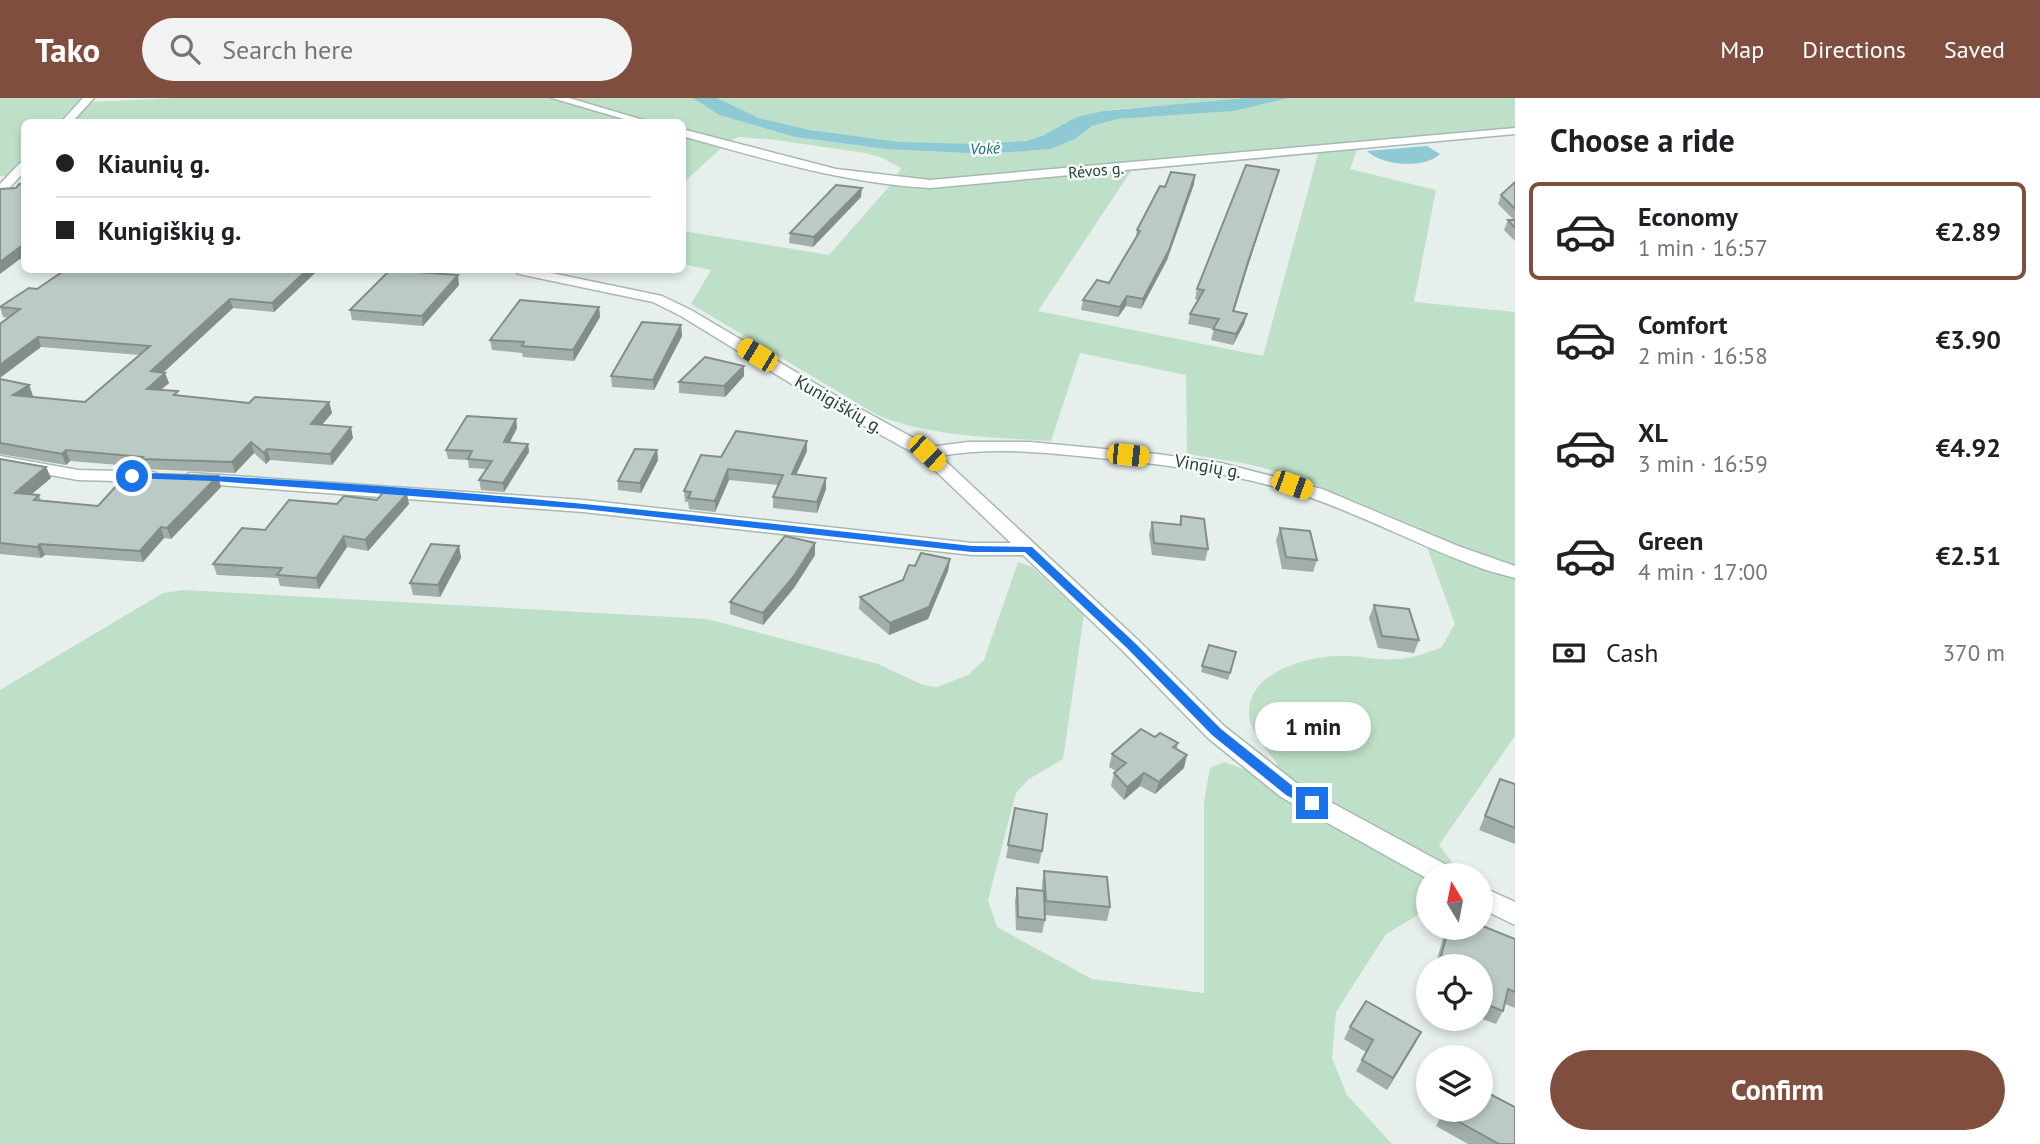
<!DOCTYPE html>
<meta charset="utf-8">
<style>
:root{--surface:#fff;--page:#f2f2f2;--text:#202124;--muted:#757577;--line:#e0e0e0;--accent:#7f4e3f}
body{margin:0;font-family:"PT Sans",sans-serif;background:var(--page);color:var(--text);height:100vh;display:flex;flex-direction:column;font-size:26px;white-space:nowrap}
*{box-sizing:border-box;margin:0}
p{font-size:23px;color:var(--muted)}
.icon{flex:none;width:38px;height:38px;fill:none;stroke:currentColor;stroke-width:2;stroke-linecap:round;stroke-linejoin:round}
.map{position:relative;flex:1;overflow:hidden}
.side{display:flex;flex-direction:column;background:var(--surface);width:525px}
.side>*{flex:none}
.top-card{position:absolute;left:21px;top:21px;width:665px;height:154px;border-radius:10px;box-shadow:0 4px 10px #0003;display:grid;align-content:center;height:154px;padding:0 35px;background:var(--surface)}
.needle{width:46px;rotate:350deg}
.fabs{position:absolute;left:1416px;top:765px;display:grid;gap:14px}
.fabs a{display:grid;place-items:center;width:77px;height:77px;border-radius:50%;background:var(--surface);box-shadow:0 4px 10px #0003;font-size:35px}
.end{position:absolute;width:32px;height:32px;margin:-16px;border:9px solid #1a73e8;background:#fff;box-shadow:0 0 0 4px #fff}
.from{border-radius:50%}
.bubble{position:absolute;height:49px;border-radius:24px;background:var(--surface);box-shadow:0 4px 10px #0003;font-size:23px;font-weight:600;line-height:49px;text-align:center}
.car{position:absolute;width:21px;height:42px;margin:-21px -10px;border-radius:9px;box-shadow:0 0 5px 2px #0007;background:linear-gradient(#f5c518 24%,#345 0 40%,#f5c518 0 76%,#345 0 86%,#f5c518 0)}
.top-card b{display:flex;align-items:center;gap:24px;height:66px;font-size:26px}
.top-card b+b{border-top:2px solid var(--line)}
.top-card i{width:18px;height:18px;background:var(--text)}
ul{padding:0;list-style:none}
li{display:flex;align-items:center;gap:21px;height:98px;margin:0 14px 10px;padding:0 21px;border:4px solid transparent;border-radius:10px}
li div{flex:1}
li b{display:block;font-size:26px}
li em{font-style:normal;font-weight:600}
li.selected{border-color:var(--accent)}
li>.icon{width:63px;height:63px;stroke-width:1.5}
h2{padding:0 35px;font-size:32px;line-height:84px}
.pay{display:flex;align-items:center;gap:18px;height:77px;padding:0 35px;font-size:26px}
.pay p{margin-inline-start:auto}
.action{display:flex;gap:14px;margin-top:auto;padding:14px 35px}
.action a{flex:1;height:80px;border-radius:42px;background:var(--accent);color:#fff;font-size:28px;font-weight:600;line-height:80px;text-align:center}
header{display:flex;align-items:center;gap:42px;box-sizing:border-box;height:98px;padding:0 35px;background:var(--accent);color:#fff}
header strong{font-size:33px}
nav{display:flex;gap:38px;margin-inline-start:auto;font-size:24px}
.search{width:490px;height:63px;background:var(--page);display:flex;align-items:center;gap:18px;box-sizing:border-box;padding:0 24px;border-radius:38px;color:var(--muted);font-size:26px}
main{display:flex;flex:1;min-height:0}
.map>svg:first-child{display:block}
</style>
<header>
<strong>Tako</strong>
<div class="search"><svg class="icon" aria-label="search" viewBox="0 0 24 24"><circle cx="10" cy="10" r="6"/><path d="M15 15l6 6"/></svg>Search here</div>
<nav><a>Map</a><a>Directions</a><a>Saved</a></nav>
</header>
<main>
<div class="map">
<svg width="1515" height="1046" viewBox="0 0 1515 1046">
<rect width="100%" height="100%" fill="#e6efeb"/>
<!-- green -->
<g fill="#bfe0c8" fill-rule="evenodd">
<polygon points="0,0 81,0 58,24 24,24 24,61 9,78 0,78"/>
<path d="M 179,0 L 693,0 L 719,17 L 795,39 L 885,51 L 985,56 L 1051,51 L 1075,41 L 1092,28 L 1118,21 L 1234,13 L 1289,0 L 1515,0 L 1515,31 L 1359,46 L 1350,71 L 1436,92 L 1414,204 L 1515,214 L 1515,638 L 1439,747 L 1458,772 L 1457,777 L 1428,777 L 1428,811 L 1386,836 L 1336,914 L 1332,960 L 1347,997 L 1392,1046 L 0,1046 L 0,592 L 163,495 L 184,492 L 707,521 L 878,566 L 923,587 L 937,589 L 968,577 L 984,562 L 1018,464 L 1032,469 L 1084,517 L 1063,661 L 1029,681 L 1016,695 L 988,802 L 997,829 L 1092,881 L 1204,895 L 1204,704 L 1210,670 L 1224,664 L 1243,671 L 1278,667 C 1268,652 1250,636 1249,616 C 1247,574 1307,558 1340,558 C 1359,557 1380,563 1399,561 C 1413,560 1428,554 1441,550 L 1455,526 L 1420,430 L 1297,379 L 1248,366 L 1187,356 L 1186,277 L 1080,255 L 1051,343 C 992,339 934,339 879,318 L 691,206 L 711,172 L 683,166 L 683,133 L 829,157 L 894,83 L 901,70 L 880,59 L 865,55 L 776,42 L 739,39 L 729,43 L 683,85 L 682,24 L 72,24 L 90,4 ZM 1318,56 L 1263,258 L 1038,213 L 1131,73 Z"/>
<path d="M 717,0 L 1247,0 C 1200,10 1151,6 1104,13 C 1074,18 1052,37 1024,43 C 964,56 841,42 781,27 C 758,21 738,10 717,0 Z"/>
</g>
<!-- water -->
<g fill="#8ec9d4">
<polygon points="693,0 717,0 759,20 809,32 899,44 974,46 1026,43 1044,37 1077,19 1103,13 1247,0 1289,0 1234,13 1118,21 1092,28 1075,41 1051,51 985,56 885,51 795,39 719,17"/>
<path d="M 1427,48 L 1440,56 C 1425,71 1382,68 1367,53 Z"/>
</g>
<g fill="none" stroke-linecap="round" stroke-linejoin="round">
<!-- minor casing -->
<g stroke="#a8b8b2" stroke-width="3">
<g id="minor">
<polygon points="83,0 94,0 72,24 61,24"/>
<polygon points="552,0 569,0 650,24 634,24"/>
<path d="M 1515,30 L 1515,36 L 930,90 C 844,85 764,61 682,38 L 682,31 L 836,71 L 930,82 Z"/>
<polygon points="20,65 24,65 24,74 4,96 0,97 0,86"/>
<path d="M 512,172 L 537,172 L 662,198 L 691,212 L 833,296 L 930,349 L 968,344 L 1030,344 L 1157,356 L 1221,365 L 1322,391 L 1458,448 L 1515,468 L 1515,480 L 1486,472 C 1426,451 1369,420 1309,399 C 1238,375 1163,366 1089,359 C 1040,354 989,349 940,358 L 1139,543 L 1224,628 L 1299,687 L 1452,770 L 1456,777 L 1428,777 L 1428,781 L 1281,699 L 1208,640 L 1123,553 L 1023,457 L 972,457 L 583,414 L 190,385 L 181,380 L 190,375 L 583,402 L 972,445 L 1011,445 L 921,359 L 821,304 L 681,218 L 653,204 L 519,176 Z"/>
<polygon points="0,358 78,372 154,374 163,379 154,384 78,382 0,368"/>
<polygon points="1480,788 1515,804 1515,827 1480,810"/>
</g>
</g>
<!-- minor -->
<use href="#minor" fill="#fff" fill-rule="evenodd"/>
</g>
<!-- wall -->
<g fill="#a1aea9">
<polygon points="1279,72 1246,174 1234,214 1247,216 1244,226 1233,247 1211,242 1214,231 1188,226 1190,216 1199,202 1195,201 1197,191"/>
<polygon points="1515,84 1515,143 1504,132 1508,122 1514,122 1498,106 1501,97"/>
<polygon points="1194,86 1167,162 1141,211 1126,208 1118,219 1081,212 1083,202 1109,185 1136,139 1137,132 1165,89"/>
<polygon points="861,99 813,149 789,145 790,135"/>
<polygon points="315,175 274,214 233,210 164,274 169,285 160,292 179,298 249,305 329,304 332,315 322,327 353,340 332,367 270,362 266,366 254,355 235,375 145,371 144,369 70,363 66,367 0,356 0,281 29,287 33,298 31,299 85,304 140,257 41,249 9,220 3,219 0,209 37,191"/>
<polygon points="459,187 423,228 352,222 350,212"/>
<polygon points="599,209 600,219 574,263 523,259 522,255 492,252 490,242"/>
<polygon points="681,227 682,238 654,292 612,289 611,278"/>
<polygon points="744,268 744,278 725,299 679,295 679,284"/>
<polygon points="516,321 517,330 510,344 528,346 529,354 504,394 481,392 479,382 487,371 469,370 468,362 448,361 446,352"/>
<polygon points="807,343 807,353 796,376 826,391 817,415 773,410 773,399 778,387 729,382 715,414 689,411 688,404 685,404 684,393 721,359"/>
<polygon points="657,352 658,362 641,395 618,392 618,383"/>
<polygon points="0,361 46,369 51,380 31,396 39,397 41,402 98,408 221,389 171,441 164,440 143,464 45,457 41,460 0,456"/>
<polygon points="337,406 409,406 368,453 347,449 319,491 280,488 278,480 217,477 213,466 265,432"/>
<polygon points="1181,418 1208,451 1205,463 1152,457 1149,436 1152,424 1179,426"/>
<polygon points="1280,430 1317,462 1313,474 1282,471 1276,442"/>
<polygon points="459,448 461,460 440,499 413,497 410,485"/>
<polygon points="815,457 794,490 763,527 730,516 730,504"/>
<polygon points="950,461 948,473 928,521 889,537 859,511 860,499 903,482 915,468"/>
<polygon points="1374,507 1419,542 1414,555 1378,550 1369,520"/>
<polygon points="1209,547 1236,554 1228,582 1201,574"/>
<polygon points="1155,639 1178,645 1177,651 1184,670 1155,696 1140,688 1124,702 1111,688 1114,675 1116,673 1109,669 1112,656"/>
<polygon points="1500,681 1515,686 1515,746 1479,732"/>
<polygon points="1015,710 1042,753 1039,766 1006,760"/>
<polygon points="1044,773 1110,809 1107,823 1045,817 1045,822 1042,835 1016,832 1015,803 1017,790 1042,793 1042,786"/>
<polygon points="1446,830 1480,830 1515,841 1515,910 1505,906 1503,913 1496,926 1480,920 1480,868 1435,868"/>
<polygon points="1350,929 1421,934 1387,992 1356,973 1366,954 1344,941"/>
<polygon points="1444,1012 1480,1012 1515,1046 1468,1046 1436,1028"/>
</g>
<!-- shaded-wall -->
<g fill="#838d89">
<polygon points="1279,72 1246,174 1231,224 1248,164"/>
<polygon points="1195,77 1194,86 1167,162 1141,211 1143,201"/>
<polygon points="862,90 861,99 813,149 814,139"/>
<polygon points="24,146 24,158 0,176 0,164"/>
<polygon points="307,172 314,172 315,175 274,214 272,205"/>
<polygon points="458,177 459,187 423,228 422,218"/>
<polygon points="1127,198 1126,208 1118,219 1120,209"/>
<polygon points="230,201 233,210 154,283 151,273"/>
<polygon points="599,209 600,219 574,263 573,252"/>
<polygon points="1247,216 1244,226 1233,247 1236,236"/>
<polygon points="681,227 682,238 654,292 653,282"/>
<polygon points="38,239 41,249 0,280 0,267"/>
<polygon points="744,268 744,278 725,299 724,288"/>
<polygon points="165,275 169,285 150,301 147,291"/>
<polygon points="29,287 33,298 17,307 13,297"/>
<polygon points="329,304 332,315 314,336 311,326"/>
<polygon points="516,321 517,330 505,353 504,344"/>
<polygon points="351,329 353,340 332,367 330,356"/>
<polygon points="807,343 807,353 792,386 792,376"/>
<polygon points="251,344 254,355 235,375 232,364"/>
<polygon points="528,346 529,354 504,394 503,385"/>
<polygon points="267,351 270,362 266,366 264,355"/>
<polygon points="66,352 70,363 66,367 62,356"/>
<polygon points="657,352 658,362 641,395 640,385"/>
<polygon points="46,369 51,380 20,406 15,395"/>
<polygon points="728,371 729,382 715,414 715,403"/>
<polygon points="218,378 221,389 171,441 167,430"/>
<polygon points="826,380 826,391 817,415 817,404"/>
<polygon points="407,396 409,406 368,453 365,442"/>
<polygon points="161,429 164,440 143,464 140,453"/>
<polygon points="344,438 347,449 319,491 316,480"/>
<polygon points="815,445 815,457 794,490 763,527 763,515"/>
<polygon points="40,446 45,457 41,460 37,449"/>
<polygon points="459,448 461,460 440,499 438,487"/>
<polygon points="950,461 948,473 928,521 889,537 890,525"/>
<polygon points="1187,657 1184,670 1155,696 1159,684"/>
<polygon points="1144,675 1140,688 1124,702 1127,689"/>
<polygon points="1421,934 1415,946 1387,992 1393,980"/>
</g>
<!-- building -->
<g fill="#bbcac4" stroke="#838d89" stroke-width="2">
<polygon points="1246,67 1279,72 1248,164 1233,213 1247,216 1236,236 1213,231 1219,221 1190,216 1204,192 1197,191"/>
<polygon points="1171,74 1195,77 1169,152 1143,201 1127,198 1120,209 1083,202 1097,182 1109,185 1140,133 1137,132 1160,88 1165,89"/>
<polygon points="1515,84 1515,111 1501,97"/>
<polygon points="19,86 24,86 24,146 0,164 0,91 16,90"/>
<polygon points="836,87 862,90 814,139 790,135"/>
<polygon points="1508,122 1515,122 1515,130"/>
<polygon points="65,172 307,172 272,205 230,201 151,273 165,275 147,291 178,293 174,297 249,305 255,299 329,304 311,326 351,329 330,356 267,351 264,355 251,344 232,364 141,361 143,359 66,352 62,356 0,345 0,281 29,287 13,297 85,304 150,248 38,239 0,267 0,226 20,211 0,209 29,190 37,191"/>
<polygon points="390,172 458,177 422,218 350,212"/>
<polygon points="520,202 599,209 573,252 522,248 524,244 490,242"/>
<polygon points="642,224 681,227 653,282 611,278"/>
<polygon points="705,259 744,268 724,288 679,284"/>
<polygon points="467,318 516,321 504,344 528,346 503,385 479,382 492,363 468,361 472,353 446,352"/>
<polygon points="736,333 807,343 792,376 826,380 817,404 773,399 783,377 728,371 715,403 688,400 691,394 684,393 701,357 721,359"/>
<polygon points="635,351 657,352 640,385 618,383"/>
<polygon points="0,361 46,369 15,395 39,397 34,402 98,408 128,375 218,378 167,430 161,429 140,453 40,446 37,449 0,445"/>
<polygon points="384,393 407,396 365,442 344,438 316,480 277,477 282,470 213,466 242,430 265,432 289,402 337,406 344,398 377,402"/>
<polygon points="1181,418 1204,421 1208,451 1154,445 1152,424 1181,427"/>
<polygon points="1280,430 1310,433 1317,462 1286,459"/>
<polygon points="785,438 815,445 794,478 763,515 730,504"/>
<polygon points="431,446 459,448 438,487 410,485"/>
<polygon points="921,455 950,461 929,509 890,525 860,499 903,482 909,467 915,468"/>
<polygon points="1374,507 1409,511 1419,542 1382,538"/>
<polygon points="1209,547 1236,554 1230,575 1202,568"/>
<polygon points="1141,631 1155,639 1160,635 1178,645 1173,649 1187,657 1159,684 1144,675 1127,689 1114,675 1126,665 1112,656"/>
<polygon points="1500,681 1515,686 1515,730 1485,718"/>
<polygon points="1015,710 1047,716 1042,753 1008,747"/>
<polygon points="1044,773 1107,779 1110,809 1046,803"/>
<polygon points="1017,790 1044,793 1045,822 1018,819"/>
<polygon points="1480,827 1515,841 1515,894 1508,891 1503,913 1480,904 1480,868 1438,868 1449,830 1480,830"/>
<polygon points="1366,903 1421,934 1393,980 1362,962 1373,942 1350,929"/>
<polygon points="1480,991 1515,1009 1515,1046 1499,1046 1443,1015 1445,1012 1480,1012"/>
</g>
<!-- route -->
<path fill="#1a73e8" d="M 132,375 C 413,383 693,417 972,448 L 1032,449 L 1135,545 L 1221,631 L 1295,690 L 1319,705 L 1312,710 L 1286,697 L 1212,637 L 1127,550 L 1025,454 L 972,454 L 583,411 L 214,383 L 129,380 L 127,378 Z"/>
<g text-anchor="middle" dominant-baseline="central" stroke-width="5" stroke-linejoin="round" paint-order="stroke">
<!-- far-water labels -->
<g font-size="16" font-style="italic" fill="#1c6f80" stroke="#f7fbf9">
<text transform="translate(985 50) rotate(-3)">Vokė</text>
</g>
<!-- far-street labels -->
<g font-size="16" fill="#24423a" stroke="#f7fbf9">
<text transform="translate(1096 72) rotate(-5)">Rėvos g.</text>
</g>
<!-- street labels -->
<g font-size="18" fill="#24423a" stroke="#f7fbf9">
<text transform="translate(839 306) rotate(30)">Kunigiškių g.</text>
<text transform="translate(1208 368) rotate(10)">Vingių g.</text>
</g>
</g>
</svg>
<div class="fabs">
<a><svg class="needle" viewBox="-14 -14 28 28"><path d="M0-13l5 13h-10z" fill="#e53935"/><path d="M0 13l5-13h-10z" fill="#757577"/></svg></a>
<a><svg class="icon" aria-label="locate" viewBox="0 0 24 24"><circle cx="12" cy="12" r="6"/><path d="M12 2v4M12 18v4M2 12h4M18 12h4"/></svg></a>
<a><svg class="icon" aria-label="layers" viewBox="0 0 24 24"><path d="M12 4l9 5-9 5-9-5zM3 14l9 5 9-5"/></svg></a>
</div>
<i class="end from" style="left:132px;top:378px"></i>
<i class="end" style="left:1312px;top:705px"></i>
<div class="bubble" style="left:1255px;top:604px;width:116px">1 min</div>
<i class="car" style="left:757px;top:257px;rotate:301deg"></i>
<i class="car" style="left:927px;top:355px;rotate:133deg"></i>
<i class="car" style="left:1128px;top:357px;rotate:96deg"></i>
<i class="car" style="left:1292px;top:387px;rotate:110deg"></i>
<div class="top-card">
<b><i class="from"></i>Kiaunių g.</b>
<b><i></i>Kunigiškių g.</b>
</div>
</div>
<section class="side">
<h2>Choose a ride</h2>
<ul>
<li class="selected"><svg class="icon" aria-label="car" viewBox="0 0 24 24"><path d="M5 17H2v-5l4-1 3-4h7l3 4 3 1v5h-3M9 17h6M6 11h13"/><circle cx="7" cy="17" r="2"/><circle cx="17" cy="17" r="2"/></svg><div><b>Economy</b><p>1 min · 16:57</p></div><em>€2.89</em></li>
<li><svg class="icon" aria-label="car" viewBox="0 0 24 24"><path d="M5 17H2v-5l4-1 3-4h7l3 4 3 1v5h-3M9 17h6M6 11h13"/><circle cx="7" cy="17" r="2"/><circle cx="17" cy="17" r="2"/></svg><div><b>Comfort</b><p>2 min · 16:58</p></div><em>€3.90</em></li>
<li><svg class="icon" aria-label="car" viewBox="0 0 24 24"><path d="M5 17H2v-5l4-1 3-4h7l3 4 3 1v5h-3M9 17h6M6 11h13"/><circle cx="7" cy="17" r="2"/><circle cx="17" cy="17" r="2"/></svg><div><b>XL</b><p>3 min · 16:59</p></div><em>€4.92</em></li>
<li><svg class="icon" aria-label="car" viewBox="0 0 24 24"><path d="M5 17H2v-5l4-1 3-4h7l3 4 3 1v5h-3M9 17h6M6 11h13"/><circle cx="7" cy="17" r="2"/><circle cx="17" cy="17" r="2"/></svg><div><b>Green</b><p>4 min · 17:00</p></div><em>€2.51</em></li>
</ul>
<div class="pay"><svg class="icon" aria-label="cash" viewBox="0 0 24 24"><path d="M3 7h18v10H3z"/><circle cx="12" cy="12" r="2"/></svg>Cash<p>370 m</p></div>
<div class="action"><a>Confirm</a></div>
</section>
</main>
